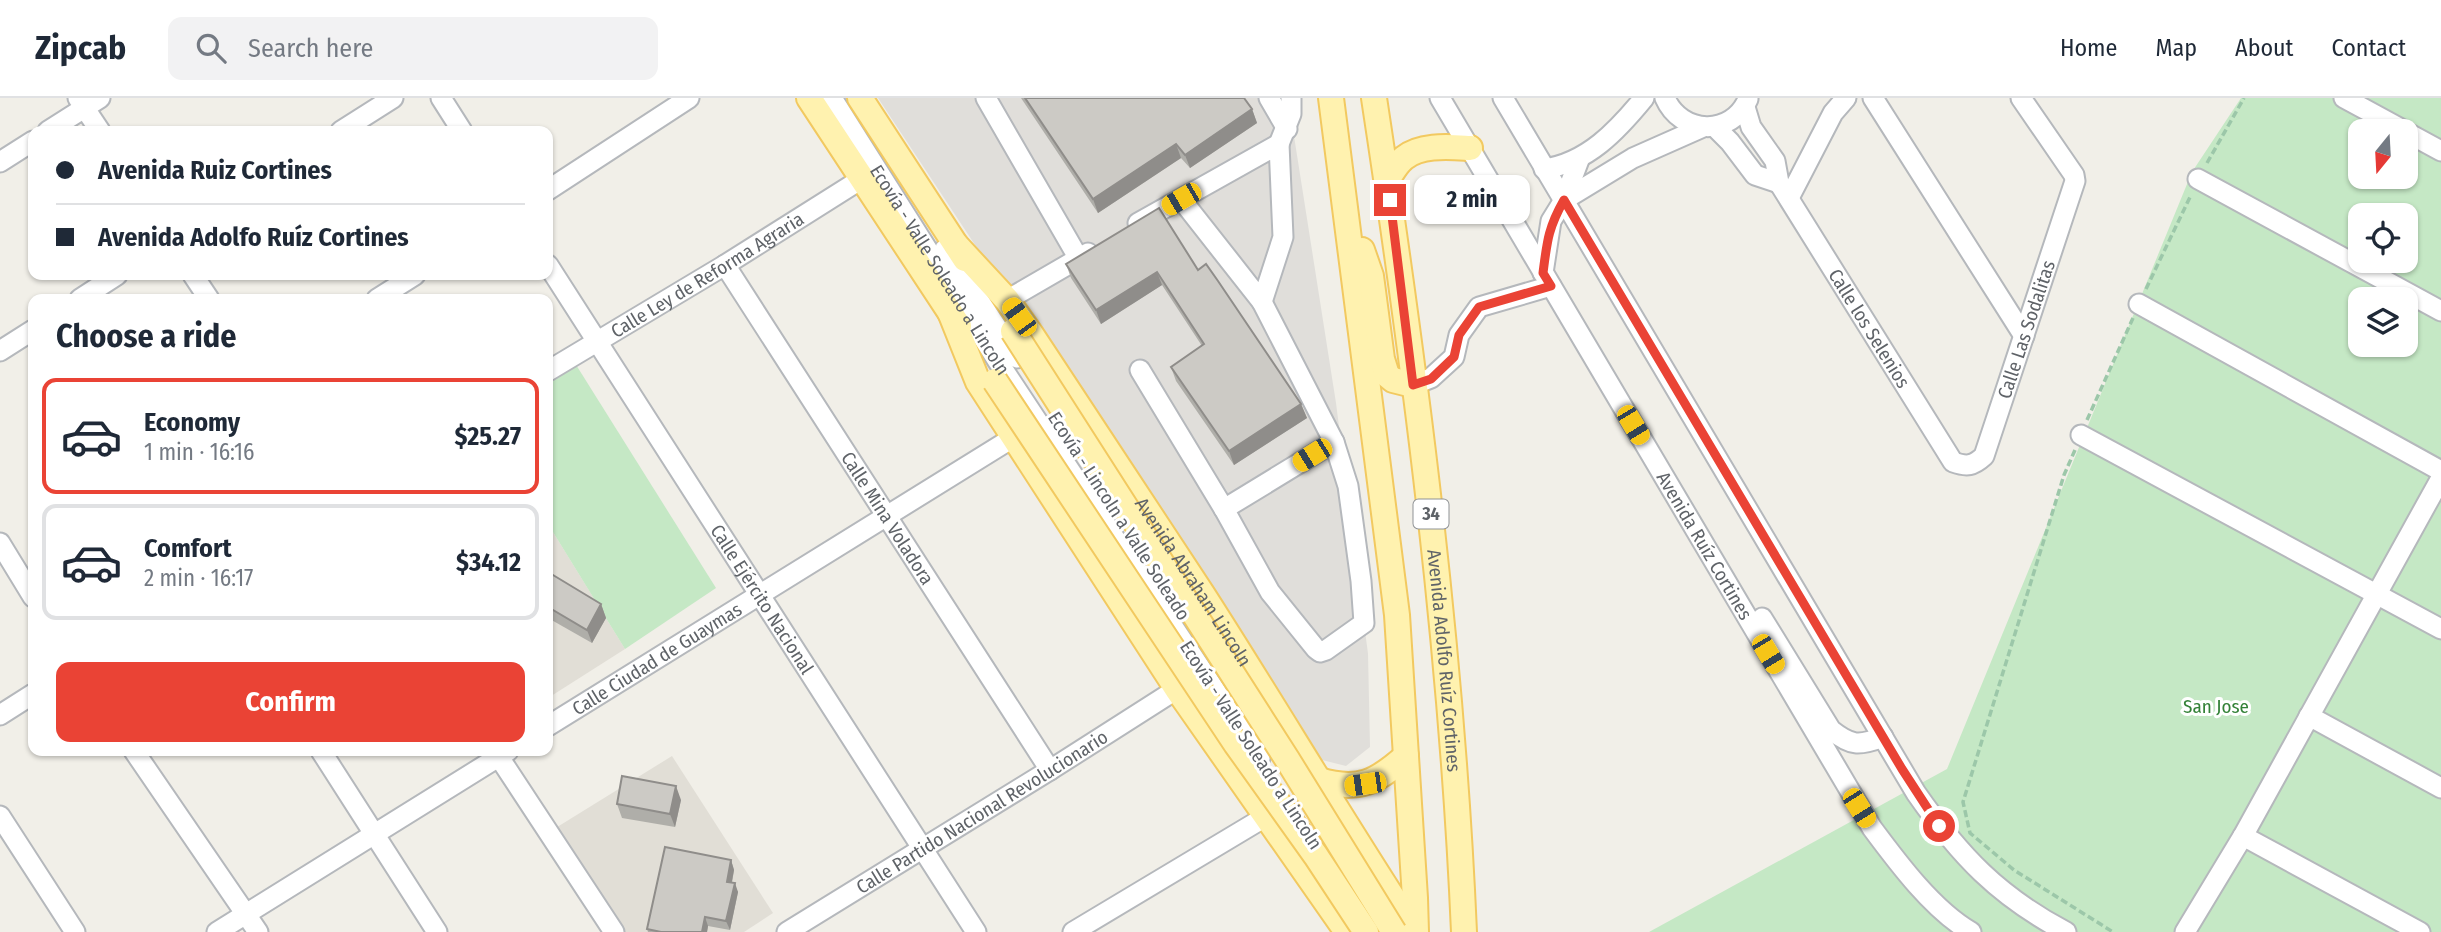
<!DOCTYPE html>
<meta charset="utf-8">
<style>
:root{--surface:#fff;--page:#f2f2f3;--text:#1f2937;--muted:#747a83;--line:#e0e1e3;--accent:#ea4335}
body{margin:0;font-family:"Fira Sans Condensed",sans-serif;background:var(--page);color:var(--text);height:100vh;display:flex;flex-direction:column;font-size:26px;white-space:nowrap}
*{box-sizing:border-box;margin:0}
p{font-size:23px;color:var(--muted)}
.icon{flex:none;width:38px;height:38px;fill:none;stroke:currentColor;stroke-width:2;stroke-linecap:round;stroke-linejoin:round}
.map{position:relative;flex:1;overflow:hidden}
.drawer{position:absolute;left:28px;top:196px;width:525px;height:462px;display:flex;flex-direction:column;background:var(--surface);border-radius:14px;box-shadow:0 2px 5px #0004}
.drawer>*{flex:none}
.banner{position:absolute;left:28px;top:28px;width:525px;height:154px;border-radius:14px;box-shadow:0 2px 5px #0004;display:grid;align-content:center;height:154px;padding:0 28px;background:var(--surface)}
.needle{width:46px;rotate:198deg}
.buttons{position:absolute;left:2348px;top:21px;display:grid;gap:14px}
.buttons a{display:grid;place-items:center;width:70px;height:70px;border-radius:14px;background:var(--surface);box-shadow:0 2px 5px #0004;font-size:35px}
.end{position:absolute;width:32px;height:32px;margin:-16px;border:9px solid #ea4335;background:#fff;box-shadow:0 0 0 4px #fff}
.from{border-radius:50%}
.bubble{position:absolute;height:49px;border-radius:14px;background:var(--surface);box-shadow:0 2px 5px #0004;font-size:23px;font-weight:700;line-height:49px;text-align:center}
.car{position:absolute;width:21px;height:42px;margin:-21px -10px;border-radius:9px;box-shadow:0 0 5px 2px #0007;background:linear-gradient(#f5c518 24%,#345 0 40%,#f5c518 0 76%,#345 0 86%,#f5c518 0)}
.banner b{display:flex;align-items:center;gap:24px;height:66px;font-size:26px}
.banner b+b{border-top:2px solid var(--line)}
.banner i{width:18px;height:18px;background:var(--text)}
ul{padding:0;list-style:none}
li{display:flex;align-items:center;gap:21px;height:116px;margin:0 14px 10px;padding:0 14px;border:4px solid var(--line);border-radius:14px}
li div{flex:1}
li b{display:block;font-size:26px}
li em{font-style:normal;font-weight:700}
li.selected{border-color:var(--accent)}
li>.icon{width:63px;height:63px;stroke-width:1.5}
h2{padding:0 28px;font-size:32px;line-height:84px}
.button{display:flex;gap:14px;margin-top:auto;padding:14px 28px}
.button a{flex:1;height:80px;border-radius:14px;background:var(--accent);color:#fff;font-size:28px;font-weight:700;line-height:80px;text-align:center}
header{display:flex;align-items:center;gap:42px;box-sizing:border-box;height:98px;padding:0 35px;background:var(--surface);border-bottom:2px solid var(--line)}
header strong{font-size:33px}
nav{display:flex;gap:38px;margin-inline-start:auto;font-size:24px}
.search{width:490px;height:63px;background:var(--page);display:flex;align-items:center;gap:18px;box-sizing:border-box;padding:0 24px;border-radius:14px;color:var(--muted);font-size:26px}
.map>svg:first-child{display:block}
</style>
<header>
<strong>Zipcab</strong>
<div class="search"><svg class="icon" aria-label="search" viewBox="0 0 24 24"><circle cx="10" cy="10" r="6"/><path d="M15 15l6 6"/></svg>Search here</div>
<nav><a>Home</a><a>Map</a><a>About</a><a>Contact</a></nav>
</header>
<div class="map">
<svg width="2441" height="834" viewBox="0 0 2441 834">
<rect width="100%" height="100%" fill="#f1efe8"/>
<!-- industrial -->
<polygon fill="#e0deda" points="878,0 1288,0 1336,305 1368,556 1370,649 1346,668 1314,660"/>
<!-- education -->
<g fill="#e1ded6">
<polygon points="548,426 625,551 548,600"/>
<polygon points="672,658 773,815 744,834 618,834 554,731"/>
</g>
<!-- green -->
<g fill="#c5e8c5" fill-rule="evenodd">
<path d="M 2241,0 L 2441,0 L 2441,834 L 1649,834 L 1947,671 L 2192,74 ZM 2361,33 L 2406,33 L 2406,79 L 2361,79 ZM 2361,117 L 2406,117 L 2406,163 L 2361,163 ZM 2361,201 L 2406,201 L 2406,247 L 2361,247 Z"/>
<polygon points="573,262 716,490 625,551 548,426 548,278"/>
</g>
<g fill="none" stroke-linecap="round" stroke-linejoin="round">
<!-- minor casing -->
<g stroke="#b5b8bc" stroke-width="23">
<g id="minor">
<polyline points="78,0 100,33"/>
<polyline points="441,0 462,33"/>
<path id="s1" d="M 832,0 L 997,262 L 1260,660"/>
<polyline points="986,0 1079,161"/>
<polyline points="1269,0 1287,31"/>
<path id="s2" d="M 1440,0 L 1872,730 C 1898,765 1933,812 1971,834"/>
<path d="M 1503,0 L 1916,695 C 1960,758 1998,798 2066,834"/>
<path d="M 1665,0 C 1681,37 1732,39 1748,1"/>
<polyline points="1873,0 2024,238"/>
<polyline points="2344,0 2405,33"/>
<path id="s3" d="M 1745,9 L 1751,29 L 1775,63 L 1779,85 L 1953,364 C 1967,369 1973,368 1984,358 L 2075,83 L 2074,77 L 2021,0"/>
<polyline points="1715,29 1730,44 1755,77 1779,85"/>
<polyline points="48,33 100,0"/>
<polyline points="341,33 393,0"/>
<polyline points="2406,34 2441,53"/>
<polyline points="1279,46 1291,16 1291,0"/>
<polyline points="0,64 33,43"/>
<path d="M 1544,71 C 1587,65 1617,33 1644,0"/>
<polyline points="2198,81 2441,213"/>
<polyline points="548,92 689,0"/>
<polyline points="1789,100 1833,15 1846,0"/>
<polyline points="1564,102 1633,60 1703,29"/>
<polyline points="1138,125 1279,46 1283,139 1262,204 1181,101"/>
<polyline points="945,151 1017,260"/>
<path id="s4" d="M 548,167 L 976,834"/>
<path id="s5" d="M 725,167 L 1050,672"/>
<polyline points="1543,175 1551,123 1564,102 1579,62"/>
<polyline points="193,177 209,201"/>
<polyline points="80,201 117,177"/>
<polyline points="377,201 415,177"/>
<polyline points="1007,202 1088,155"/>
<polyline points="2139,206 2441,373"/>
<polyline points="0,253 33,232"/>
<polyline points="1140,272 1224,411 1270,494 1316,551 1320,554 1326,552 1364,525 1361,483 1348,388 1334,344 1262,204"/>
<path id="s6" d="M 548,273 L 725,167 L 863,80"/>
<polyline points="1413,287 1431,280 1454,259 1459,237 1479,209 1551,188"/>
<polyline points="2081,337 2441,531"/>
<polyline points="1224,411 1334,344"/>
<polyline points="0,445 33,499"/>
<path d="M 1762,520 L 1831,632 C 1851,648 1859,648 1883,639"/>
<polyline points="0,617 33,596"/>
<polyline points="2309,618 2441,690"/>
<path id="s7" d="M 548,628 L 1014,339"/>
<polyline points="134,653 258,834"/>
<polyline points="321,653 437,834"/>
<polyline points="495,653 614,834"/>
<polyline points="0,718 75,834"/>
<polyline points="2243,738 2420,834"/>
<polyline points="217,834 508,653"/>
<path id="s8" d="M 787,834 L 1050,672 L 1177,591"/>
<polyline points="1073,834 1265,719"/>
<polyline points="2185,834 2243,738 2441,380"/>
</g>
</g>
<!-- major casing -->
<g stroke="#f2c960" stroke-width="28">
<g id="major">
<polyline points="809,0 959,228"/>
<polyline points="860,0 965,161"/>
<polyline points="1331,0 1397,517 1415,800 1416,834"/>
<path id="s9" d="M 1374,0 C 1416,276 1452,555 1464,834"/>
<path d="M 1387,82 C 1392,75 1397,65 1404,60 C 1421,46 1450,49 1470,50"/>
<path id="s10" d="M 956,147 L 1007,202 L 1031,236 C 1088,323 1146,410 1203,497 C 1275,609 1342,723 1415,834"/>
<polyline points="1362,152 1371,178 1382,261 1387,277 1393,282 1413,287"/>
<polyline points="950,214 978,284 1177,591 1347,834"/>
<path d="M 1319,682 C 1358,694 1377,684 1406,658"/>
</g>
</g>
<!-- path -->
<g stroke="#9cc7a9" stroke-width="3.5" stroke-dasharray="7 3.5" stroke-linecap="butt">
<polyline points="2207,65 2244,0"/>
<polyline points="2146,191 2191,97"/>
<polyline points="2087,322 2133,220"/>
<polyline points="2075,352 2064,377 1963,704 1970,735 2014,772 2113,834"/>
</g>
<!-- minor -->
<use href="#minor" stroke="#fff" stroke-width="19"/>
<!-- major -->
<use href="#major" stroke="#fff2af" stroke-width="24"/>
<!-- major-bridge casing -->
<g stroke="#f2c960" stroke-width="28" stroke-linecap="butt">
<g id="major-bridge">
<polyline points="1013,233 1287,661 1394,834"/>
<polyline points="995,283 1236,646 1316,758 1366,834"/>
</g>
</g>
<!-- major-bridge -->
<use href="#major-bridge" stroke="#fff2af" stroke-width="24"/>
</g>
<!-- wall -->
<g fill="#afaea9">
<polygon points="1021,0 1244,0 1252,11 1257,25 1190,70 1181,60 1098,115"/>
<polygon points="1066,166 1198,172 1301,306 1307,320 1234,367 1176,283 1171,269 1202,248 1162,187 1101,226 1071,180"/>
<polygon points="548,474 601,506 606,520 592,545 548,520"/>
<polygon points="681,702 675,729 622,720 617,706"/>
<polygon points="731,762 734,772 732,785 738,794 730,832 708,828 707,834 648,834 647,831"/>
</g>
<!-- shaded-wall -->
<g fill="#8f8d8a">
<polygon points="1252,11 1257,25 1190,70 1185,57"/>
<polygon points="1176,46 1181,60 1098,115 1093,101"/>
<polygon points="1157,174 1162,187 1101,226 1096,212"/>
<polygon points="1301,306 1307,320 1234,367 1229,353"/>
<polygon points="601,506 606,520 592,545 587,532"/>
<polygon points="676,688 681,702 675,729 670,716"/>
<polygon points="731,762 734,772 730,793 727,784"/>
<polygon points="735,785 738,794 730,832 726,823"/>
<polygon points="705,819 708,828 707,834 702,834"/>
</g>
<!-- building -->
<g fill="#cccac5" stroke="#8f8d8a" stroke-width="2">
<polygon points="1025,0 1244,0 1252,11 1185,57 1176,46 1093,101"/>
<polygon points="1159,110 1198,172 1206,166 1218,183 1301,306 1229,353 1171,269 1204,246 1157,174 1096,212 1066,166"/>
<polygon points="548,474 601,506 587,532 548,509"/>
<polygon points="622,678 676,688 670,716 617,706"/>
<polygon points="665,749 731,762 727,784 735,785 726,823 705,819 702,834 661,834 647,831"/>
</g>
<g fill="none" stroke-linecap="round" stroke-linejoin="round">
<!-- route -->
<path stroke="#ea4335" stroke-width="9" d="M 1390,102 L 1413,287 L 1431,281 L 1454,259 L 1459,237 L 1479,209 L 1551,188 L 1543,175 C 1547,144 1548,130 1564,102 L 1902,671 L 1939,728"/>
</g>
<g text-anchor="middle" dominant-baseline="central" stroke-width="6" stroke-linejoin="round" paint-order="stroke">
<!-- shield labels -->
<rect fill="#fff" stroke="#8f9295" stroke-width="2" x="1413.5" y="401.5" width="35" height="29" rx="5"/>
<g font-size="18" font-weight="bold" fill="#5f6368">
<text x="1431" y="416">34</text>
</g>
<!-- street labels -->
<g font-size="19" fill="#5f6368" stroke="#fff">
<text stroke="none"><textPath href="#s1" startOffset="203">Ecovía - Valle Soleado a Lincoln</textPath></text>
<text stroke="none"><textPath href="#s6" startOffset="186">Calle Ley de Reforma Agraria</textPath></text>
<text stroke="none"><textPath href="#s3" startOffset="256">Calle los Selenios</textPath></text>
<text stroke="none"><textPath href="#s3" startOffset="581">Calle Las Sodalitas</textPath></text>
<text transform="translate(1119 418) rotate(57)">Ecovía - Lincoln a Valle Soleado</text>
<text stroke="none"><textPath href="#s5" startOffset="301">Calle Mina Voladora</textPath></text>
<text stroke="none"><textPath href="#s2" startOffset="520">Avenida Ruíz Cortines</textPath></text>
<text stroke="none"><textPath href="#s10" startOffset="413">Avenida Abraham Lincoln</textPath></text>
<text stroke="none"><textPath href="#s4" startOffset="397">Calle Ejército Nacional</textPath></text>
<text stroke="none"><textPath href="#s7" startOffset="128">Calle Ciudad de Guaymas</textPath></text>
<text stroke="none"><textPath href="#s9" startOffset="567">Avenida Adolfo Ruíz Cortines</textPath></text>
<text transform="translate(1251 647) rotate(57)">Ecovía - Valle Soleado a Lincoln</text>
<text stroke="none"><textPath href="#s8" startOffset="229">Calle Partido Nacional Revolucionario</textPath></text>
</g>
<!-- park labels -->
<g font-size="19" fill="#348238" stroke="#fff">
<text x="2216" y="608">San Jose</text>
</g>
</g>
</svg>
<div class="buttons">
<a><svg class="needle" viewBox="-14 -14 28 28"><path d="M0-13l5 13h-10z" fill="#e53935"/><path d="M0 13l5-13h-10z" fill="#747a83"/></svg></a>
<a><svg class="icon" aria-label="locate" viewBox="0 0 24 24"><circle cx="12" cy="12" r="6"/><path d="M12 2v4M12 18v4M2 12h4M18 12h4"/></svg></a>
<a><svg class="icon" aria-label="layers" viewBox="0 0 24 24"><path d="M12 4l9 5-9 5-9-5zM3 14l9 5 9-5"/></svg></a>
</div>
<i class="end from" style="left:1939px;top:728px"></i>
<i class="end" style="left:1390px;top:102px"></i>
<div class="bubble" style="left:1414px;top:77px;width:116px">2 min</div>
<i class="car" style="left:1181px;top:101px;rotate:240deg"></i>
<i class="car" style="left:1019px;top:219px;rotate:324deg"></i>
<i class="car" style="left:1633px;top:327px;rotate:149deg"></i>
<i class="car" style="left:1312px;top:357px;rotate:238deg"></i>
<i class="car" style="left:1768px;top:556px;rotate:149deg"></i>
<i class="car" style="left:1365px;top:686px;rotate:262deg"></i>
<i class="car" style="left:1859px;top:710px;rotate:148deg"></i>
<div class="banner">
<b><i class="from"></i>Avenida Ruiz Cortines</b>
<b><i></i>Avenida Adolfo Ruíz Cortines</b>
</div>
<section class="drawer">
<h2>Choose a ride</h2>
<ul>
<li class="selected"><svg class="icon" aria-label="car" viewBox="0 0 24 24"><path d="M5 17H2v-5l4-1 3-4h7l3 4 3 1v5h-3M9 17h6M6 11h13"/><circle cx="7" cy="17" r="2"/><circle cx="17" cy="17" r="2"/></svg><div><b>Economy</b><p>1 min · 16:16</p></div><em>$25.27</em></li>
<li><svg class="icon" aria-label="car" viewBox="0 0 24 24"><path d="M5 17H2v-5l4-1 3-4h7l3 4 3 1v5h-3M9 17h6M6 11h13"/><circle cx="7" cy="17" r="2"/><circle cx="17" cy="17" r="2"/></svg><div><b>Comfort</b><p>2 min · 16:17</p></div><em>$34.12</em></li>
</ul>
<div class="button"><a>Confirm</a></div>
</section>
</div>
